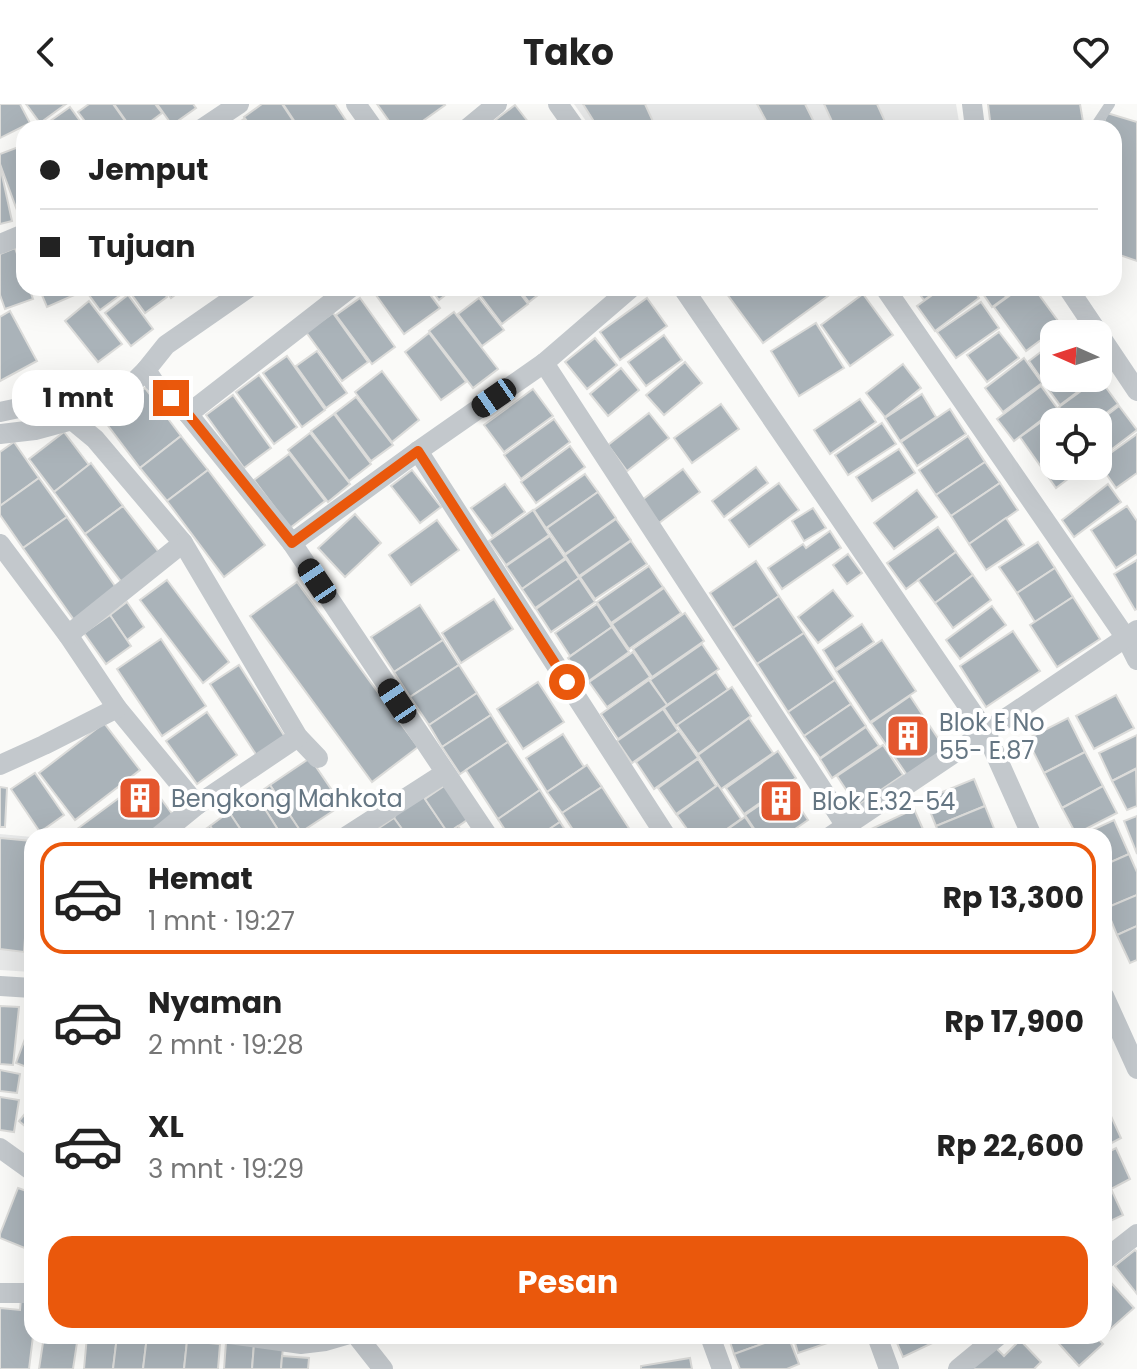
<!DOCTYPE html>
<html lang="id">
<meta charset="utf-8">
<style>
:root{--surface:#fff;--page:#f2f2f2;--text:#222;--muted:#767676;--line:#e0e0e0;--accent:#ea580c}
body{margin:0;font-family:Poppins,sans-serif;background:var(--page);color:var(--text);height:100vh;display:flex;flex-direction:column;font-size:30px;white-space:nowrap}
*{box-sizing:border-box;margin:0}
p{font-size:26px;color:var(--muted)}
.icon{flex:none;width:44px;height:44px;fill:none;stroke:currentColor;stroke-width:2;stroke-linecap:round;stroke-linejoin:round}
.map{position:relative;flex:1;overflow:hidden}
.details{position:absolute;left:24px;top:724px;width:1088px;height:516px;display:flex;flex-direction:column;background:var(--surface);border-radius:24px;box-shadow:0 8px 32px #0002}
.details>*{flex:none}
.hud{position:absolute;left:16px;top:16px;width:1106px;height:176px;border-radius:24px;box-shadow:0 8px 32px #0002;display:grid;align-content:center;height:176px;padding:0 24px;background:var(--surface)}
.needle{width:52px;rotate:273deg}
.tools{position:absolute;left:1040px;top:216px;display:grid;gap:16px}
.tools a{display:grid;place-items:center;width:72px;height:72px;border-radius:16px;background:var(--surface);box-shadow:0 8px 32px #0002;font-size:40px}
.end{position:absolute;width:36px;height:36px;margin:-18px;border:10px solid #ea580c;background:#fff;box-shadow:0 0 0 4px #fff}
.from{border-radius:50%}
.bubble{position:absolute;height:56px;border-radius:24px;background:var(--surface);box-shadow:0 8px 32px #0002;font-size:26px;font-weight:700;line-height:56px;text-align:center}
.car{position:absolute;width:24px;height:48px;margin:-24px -12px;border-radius:10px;box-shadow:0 0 6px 2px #0007;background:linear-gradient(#222 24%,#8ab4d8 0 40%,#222 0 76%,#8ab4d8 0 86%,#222 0)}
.hud b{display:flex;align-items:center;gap:28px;height:76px;font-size:30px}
.hud b+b{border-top:2px solid var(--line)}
.hud i{width:20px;height:20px;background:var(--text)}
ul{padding:14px 0 0;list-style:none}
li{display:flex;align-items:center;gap:24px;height:112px;margin:0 16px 12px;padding:0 8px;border:4px solid transparent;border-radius:24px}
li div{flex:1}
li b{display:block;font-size:30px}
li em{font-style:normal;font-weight:700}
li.active{border-color:var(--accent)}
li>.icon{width:72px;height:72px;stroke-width:1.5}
.primary-button{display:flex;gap:16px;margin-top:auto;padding:16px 24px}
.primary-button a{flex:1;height:92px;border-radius:24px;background:var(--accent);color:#fff;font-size:32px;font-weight:700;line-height:92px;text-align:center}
header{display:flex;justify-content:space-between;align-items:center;height:104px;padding:0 24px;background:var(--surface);font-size:36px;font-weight:700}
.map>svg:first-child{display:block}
</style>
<header><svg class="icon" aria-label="back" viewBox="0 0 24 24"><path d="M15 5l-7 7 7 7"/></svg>Tako<svg class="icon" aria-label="heart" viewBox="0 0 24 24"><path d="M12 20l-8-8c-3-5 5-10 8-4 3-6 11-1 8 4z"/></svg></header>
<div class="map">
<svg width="1137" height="1265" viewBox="0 0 1137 1265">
<rect width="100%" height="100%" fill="#fafaf8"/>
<!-- built -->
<g fill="#e8e9e9">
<polygon points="574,0 956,0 960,24 591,24"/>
<polygon points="0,730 32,733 32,868 0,866"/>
</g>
<!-- building -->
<g fill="#aab3b9" stroke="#dcdcda" stroke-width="2">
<polygon points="0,0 20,0 30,19 0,34"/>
<polygon points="26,0 66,0 40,19"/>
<polygon points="89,0 113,0 130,24 90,24 78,8"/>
<polygon points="114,0 155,0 162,9 142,24 131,24"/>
<polygon points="157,0 193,0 196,4 172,21"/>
<polygon points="262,0 282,0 298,24 252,24 244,13"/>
<polygon points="283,0 335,0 351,24 299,24"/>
<polygon points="377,0 444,0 445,1 413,24 394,24"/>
<polygon points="583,0 645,0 656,24 598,24"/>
<polygon points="757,0 805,0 817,24 770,24"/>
<polygon points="824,0 877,0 888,24 835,24"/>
<polygon points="988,0 1080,0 1083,18 1082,24 991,24"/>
<polygon points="515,1 529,19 523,24 485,24"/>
<polygon points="70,3 85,24 49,24 46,20"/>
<polygon points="1107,9 1137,18 1137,157 1114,149 1114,24 1102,24"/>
<polygon points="244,15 250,24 231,24"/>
<polygon points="24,41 24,107 18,109 0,60 0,50"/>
<polygon points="0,62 12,117 0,120"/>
<polygon points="15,144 24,170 24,184 29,184 33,195 5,205 0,191 0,150"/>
<polygon points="39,184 76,184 79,189 47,203"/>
<polygon points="90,184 120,184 123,189 100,206 86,187"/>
<polygon points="127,184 161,184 167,193 145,209"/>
<polygon points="164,184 184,184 171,194"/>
<polygon points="371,184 425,184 440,204 404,230"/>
<polygon points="430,184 454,184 439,196"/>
<polygon points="488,184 516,184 528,200 502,220 480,191"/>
<polygon points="518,184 547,184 529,198"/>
<polygon points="727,184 839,184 763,239 724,186"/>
<polygon points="915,184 941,184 924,196"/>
<polygon points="942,184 972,184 979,194 935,227 917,202"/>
<polygon points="979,184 1000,184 1006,193 992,203"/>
<polygon points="1020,184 1034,184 1061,221 1026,247 994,203"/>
<polygon points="863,190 893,231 850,262 821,221"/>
<polygon points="128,191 153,225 131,242 105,209"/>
<polygon points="360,194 395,243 372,260 336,211"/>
<polygon points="479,194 504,226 482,242 458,210"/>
<polygon points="647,194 667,222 620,256 600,228"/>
<polygon points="89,197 122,240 98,258 65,217"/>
<polygon points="981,198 999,224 956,254 937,228"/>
<polygon points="10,207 37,257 0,277 0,213"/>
<polygon points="454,208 498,265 473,284 429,227"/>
<polygon points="333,209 368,258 342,277 306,228"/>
<polygon points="816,219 844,264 799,292 771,247"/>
<polygon points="999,228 1019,254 987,278 967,251"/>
<polygon points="429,229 466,278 441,296 405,248"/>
<polygon points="664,231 682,256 646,282 628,258"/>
<polygon points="595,234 617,261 587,285 565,258"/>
<polygon points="1054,238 1054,273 1045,280 1029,257"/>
<polygon points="317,247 347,289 326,304 296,262"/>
<polygon points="287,252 325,306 302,323 263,269"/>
<polygon points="1024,254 1042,279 1003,308 985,284"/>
<polygon points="685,258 702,279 664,311 646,291"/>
<polygon points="903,260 921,284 885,313 866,289"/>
<polygon points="621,264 639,286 608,312 590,290"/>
<polygon points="382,267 419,316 392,338 355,288"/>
<polygon points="259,271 297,323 274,340 236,288"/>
<polygon points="1057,274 1096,274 1060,301 1046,282"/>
<polygon points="1099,274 1118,300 1094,318 1070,318 1059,303"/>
<polygon points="1041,282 1057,304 1014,337 997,315"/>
<polygon points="145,284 181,332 140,364 103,315"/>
<polygon points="533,285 553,312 504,348 484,321"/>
<polygon points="922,290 936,313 900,337 885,314"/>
<polygon points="233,291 271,344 244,364 206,311"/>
<polygon points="356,293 393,341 371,357 335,309"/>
<polygon points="860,295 876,318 830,350 814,326"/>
<polygon points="721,300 739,325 692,359 674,334"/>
<polygon points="1119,302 1137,326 1099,355 1098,318"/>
<polygon points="950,305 966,330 917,362 901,338"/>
<polygon points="1058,306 1066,318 1054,318 1054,362 1085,362 1056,384 1020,333"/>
<polygon points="649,309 669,334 627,367 608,341"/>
<polygon points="334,310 371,360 349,377 311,327"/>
<polygon points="554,315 570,338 521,375 504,351"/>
<polygon points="882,319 896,340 848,371 835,351"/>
<polygon points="64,328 89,361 54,388 29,355"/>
<polygon points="310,329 350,380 328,398 288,346"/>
<polygon points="1137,330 1137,369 1116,384 1098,358"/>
<polygon points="181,332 208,366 167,397 140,364"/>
<polygon points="968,332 985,358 936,391 919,366"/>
<polygon points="14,338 39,374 0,402 0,348"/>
<polygon points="570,342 585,363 536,399 521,378"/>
<polygon points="899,345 915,369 872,397 856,373"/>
<polygon points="289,350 325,397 290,424 254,376"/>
<polygon points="985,358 1000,379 951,412 936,391"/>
<polygon points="91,359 123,402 85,430 54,388"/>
<polygon points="756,363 768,379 724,413 712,397"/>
<polygon points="683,365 700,388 659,419 642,396"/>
<polygon points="208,366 265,441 224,473 167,397"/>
<polygon points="412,366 441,403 420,419 391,382"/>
<polygon points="585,370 598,388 546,424 534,406"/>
<polygon points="39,374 67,413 23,444 0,411 0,402"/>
<polygon points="779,379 799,406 749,443 729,416"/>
<polygon points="1000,379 1018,406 969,440 951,412"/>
<polygon points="505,380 525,408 492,432 471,404"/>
<polygon points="1108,380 1121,398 1074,433 1062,416"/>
<polygon points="917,386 937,413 894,445 874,419"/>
<polygon points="598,388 616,414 565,450 547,424"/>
<polygon points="123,402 161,451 123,480 85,430"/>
<polygon points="1127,402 1137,417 1137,450 1116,464 1091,426"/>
<polygon points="813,404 826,424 804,437 792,417"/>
<polygon points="533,406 549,431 506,461 489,437"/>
<polygon points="355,410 381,439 345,473 318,444"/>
<polygon points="67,413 117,485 74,516 23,444"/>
<polygon points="1006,414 1024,441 986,466 969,440"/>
<polygon points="616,415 631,436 579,472 565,451"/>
<polygon points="437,416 459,446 411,481 389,451"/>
<polygon points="938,423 956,448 906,485 887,459"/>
<polygon points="830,427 841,444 782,485 768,464 803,440 806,444"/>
<polygon points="550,432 565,454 522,485 506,462"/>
<polygon points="631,437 647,460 595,495 580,473"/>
<polygon points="1038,438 1055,464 1017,489 999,463"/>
<polygon points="956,448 973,471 935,499 918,476"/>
<polygon points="848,450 862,469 847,480 833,461"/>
<polygon points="566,455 579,474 535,504 522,485"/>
<polygon points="1137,456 1137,505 1135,506 1114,470"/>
<polygon points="756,457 779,492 733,524 710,489"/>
<polygon points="649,462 663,483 611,519 597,498"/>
<polygon points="1055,464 1073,493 1035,518 1017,489"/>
<polygon points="973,471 991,496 953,524 935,499"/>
<polygon points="579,474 595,498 551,528 536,505"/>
<polygon points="167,476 229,558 203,579 140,496"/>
<polygon points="297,478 418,643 372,678 250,512"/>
<polygon points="664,484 681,509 629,545 612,520"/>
<polygon points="833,486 853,512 818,539 798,513"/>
<polygon points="779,492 804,529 757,560 733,524"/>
<polygon points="1073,493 1100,535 1057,563 1030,521"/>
<polygon points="494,495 513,525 461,559 442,529"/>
<polygon points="127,498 144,523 127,536 110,511"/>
<polygon points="597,500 612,523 570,552 555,529"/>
<polygon points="420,501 443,536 394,568 371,533"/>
<polygon points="992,502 1006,521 960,555 946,536"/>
<polygon points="685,509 704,537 652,573 633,545"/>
<polygon points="110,511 131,542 106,560 84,529"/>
<polygon points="862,520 874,538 835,565 823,546"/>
<polygon points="612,523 629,548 586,579 568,554"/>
<polygon points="1013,527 1040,567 986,603 960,562"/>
<polygon points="804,529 835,576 788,608 757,560"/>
<polygon points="161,535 206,602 162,632 117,565"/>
<polygon points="443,536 459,561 410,593 394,568"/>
<polygon points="882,536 916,587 870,618 836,567"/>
<polygon points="702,540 719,565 667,601 650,576"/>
<polygon points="633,548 650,573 607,603 589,578"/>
<polygon points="239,561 285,633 257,652 210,580"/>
<polygon points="459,561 477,589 429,621 410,593"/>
<polygon points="716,568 728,586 676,622 664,604"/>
<polygon points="649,576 667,601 618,635 601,610"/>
<polygon points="835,576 851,600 804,632 788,608"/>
<polygon points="538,578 564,618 523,645 497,605"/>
<polygon points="732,583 751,612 698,650 677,621"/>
<polygon points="477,589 491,611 442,643 429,621"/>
<polygon points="1116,591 1134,624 1094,645 1076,612"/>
<polygon points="910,592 945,645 907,671 871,619"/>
<polygon points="851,600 866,622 820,654 804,632"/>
<polygon points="663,605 678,627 632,659 617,637"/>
<polygon points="207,608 237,651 197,680 166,637"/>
<polygon points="491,611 508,638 460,670 442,643"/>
<polygon points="749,614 773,649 721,685 698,651"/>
<polygon points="1068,614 1085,648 1044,669 1027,635"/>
<polygon points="104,619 140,666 75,716 39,669"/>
<polygon points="866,623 879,642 832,674 820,655"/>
<polygon points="679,627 698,654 654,685 636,658"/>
<polygon points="563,630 584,663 547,688 526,654"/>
<polygon points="1137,631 1137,664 1112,677 1099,649"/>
<polygon points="508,638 540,686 498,715 466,666"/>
<polygon points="883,641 903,671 857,702 837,672"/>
<polygon points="778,647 796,674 744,710 726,684"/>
<polygon points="1085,648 1103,682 1062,704 1044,669"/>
<polygon points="310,654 342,701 301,728 270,681"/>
<polygon points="698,655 716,682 676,710 658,684"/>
<polygon points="587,661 602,683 562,709 547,688"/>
<polygon points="1136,665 1137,702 1127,706 1112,677"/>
<polygon points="35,669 64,711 40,728 11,685"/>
<polygon points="146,674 175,714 150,732 70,732 69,731"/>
<polygon points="974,675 985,702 936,722 925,695"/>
<polygon points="415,680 448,729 443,732 407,732 394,714"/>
<polygon points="447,680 470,714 448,729 425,695"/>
<polygon points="270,681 301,728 296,732 282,732 256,691"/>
<polygon points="718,681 741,715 717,732 692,732 677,711"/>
<polygon points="1103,682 1117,709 1076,730 1062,704"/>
<polygon points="0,683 7,684 5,723 0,723"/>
<polygon points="602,683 634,732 577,732 562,709"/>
<polygon points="786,683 808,716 785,732 759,732 745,711"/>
<polygon points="540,686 560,718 539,732 509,732 498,715"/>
<polygon points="256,691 282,732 245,732 229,708"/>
<polygon points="985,702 997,732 940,732 936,722"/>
<polygon points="914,705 926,732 868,732 865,728"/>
<polygon points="229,708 245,732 217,732 210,722"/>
<polygon points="1137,712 1137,750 1124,717"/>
<polygon points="745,713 758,732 718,732"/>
<polygon points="394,714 407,732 367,732"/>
<polygon points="1114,716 1129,750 1105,761 1104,732 1092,732 1090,727"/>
<polygon points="560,718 569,732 539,732"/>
<polygon points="210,722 217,732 195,732"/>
<polygon points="458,722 465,732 443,732 448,729"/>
<polygon points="0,734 32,737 24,848 0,845"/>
<polygon points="1129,750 1137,768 1137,791 1106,804 1104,761"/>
<polygon points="1137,791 1137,822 1117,831 1106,804"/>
<polygon points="1137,822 1137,856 1130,859 1117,831"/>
<polygon points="0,902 19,903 13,961 0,960"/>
<polygon points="32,916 32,965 16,959"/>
<polygon points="0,966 20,970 17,989 0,987"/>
<polygon points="1104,988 1110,1005 1104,1008"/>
<polygon points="0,993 19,996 14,1028 0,1026"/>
<polygon points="32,1001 32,1028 19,1017"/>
<polygon points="1110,1010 1121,1034 1104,1043 1104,1012"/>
<polygon points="1116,1044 1130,1075 1111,1085 1123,1111 1104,1120 1104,1050"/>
<polygon points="18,1084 32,1089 32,1147 0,1134 0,1130"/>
<polygon points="1135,1146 1137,1148 1137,1190 1115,1162"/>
<polygon points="1104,1171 1134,1204 1106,1229 1104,1226"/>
<polygon points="21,1194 32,1195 33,1232 29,1265 0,1265 0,1204 20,1206"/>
<polygon points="44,1232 78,1232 73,1265 39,1265"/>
<polygon points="87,1232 117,1232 113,1265 84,1265"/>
<polygon points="117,1232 147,1232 143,1265 113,1265"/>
<polygon points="147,1232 187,1237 184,1265 143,1265"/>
<polygon points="728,1232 784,1232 734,1250"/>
<polygon points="784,1232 788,1232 799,1260 787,1265 740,1265 734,1250"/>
<polygon points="793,1232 848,1232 798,1249"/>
<polygon points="894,1232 947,1232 903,1253"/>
<polygon points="1052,1232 1095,1232 1103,1240 1079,1262"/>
<polygon points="1020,1236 1041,1258 1034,1265 971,1265 995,1243 1004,1252"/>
<polygon points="187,1237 220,1240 218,1265 184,1265"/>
<polygon points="226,1238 254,1240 252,1265 224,1265"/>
<polygon points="254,1240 283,1243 281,1265 252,1265"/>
<polygon points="282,1252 309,1254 308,1265 281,1265"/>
<polygon points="690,1254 692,1265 641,1265 641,1262"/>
</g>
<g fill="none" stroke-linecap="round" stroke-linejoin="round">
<!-- lane -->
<g stroke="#c3c8cc" stroke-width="10">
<polyline points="1094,24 1110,0"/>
<polyline points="214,1233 301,1245 326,1242 357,1233"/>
</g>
<!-- street -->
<g stroke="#c3c8cc" stroke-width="20">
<polyline points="356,0 373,24"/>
<polyline points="558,0 575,24"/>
<polyline points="972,0 975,24"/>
<polyline points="203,24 239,0"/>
<polyline points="468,24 497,0"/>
<polyline points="0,140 24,130"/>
<polyline points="248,184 166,241 146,266 154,278 188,310 350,184"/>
<polyline points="683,184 985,627 1032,732"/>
<polyline points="885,184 1102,499 1126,534 1137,556"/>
<polyline points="1068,184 1137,287"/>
<polyline points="544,259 846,722 850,732"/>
<polyline points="0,308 132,280 146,266"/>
<polyline points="188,310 292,439 488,732"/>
<polyline points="0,330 35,326 72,316 95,335 183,439 298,633 318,654"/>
<polyline points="418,347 666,732"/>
<polyline points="292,439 418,347 544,259 631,184"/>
<polyline points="0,440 68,531 117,604 197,701"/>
<polyline points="68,531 183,439"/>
<polyline points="0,661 44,641 117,604"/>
<polyline points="159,732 197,701 298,633"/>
<polyline points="347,732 445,669"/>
<polyline points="831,732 1137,526"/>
<polyline points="0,882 32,884"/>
<polyline points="1104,892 1137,965"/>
<polyline points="0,1044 32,1067"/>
<polyline points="1104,1156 1137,1130"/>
<polyline points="0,1189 32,1189"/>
<polyline points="357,1232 383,1265"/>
<polyline points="710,1232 722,1265"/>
<polyline points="877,1232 889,1265"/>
<polyline points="958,1265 998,1232"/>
</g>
</g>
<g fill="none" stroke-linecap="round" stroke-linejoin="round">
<!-- route -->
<polyline stroke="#ea580c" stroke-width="10" points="171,294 188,310 292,439 418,347 567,578"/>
</g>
<!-- icons -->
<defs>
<g id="building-square" transform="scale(2.3)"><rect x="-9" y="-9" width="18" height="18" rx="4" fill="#e4572e" stroke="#fff"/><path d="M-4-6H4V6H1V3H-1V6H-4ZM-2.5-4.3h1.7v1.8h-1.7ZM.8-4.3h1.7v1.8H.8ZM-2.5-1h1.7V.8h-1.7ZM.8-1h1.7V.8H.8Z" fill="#fff"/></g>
</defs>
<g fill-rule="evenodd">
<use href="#building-square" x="908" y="632"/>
<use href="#building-square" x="140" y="694"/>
<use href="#building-square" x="781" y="697"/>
</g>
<g text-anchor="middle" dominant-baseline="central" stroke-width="8" stroke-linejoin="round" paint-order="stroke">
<!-- poi labels -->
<g font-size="24" fill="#657683" stroke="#fff" text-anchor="start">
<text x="939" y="618">Blok E No<tspan x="939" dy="28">55- E.87</tspan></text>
<text x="171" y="694">Bengkong Mahkota</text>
<text x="812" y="697">Blok E.32-54</text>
</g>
</g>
</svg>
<div class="tools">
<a><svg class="needle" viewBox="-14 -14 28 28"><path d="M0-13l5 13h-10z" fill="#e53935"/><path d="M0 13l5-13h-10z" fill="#767676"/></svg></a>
<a><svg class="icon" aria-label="locate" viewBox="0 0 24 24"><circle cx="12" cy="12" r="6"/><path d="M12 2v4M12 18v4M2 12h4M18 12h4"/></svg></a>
</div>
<i class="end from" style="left:567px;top:578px"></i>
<i class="end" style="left:171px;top:294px"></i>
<div class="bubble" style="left:12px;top:266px;width:132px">1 mnt</div>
<i class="car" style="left:494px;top:294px;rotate:235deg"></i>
<i class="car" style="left:317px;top:477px;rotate:326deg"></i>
<i class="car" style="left:397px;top:597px;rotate:326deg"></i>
<div class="hud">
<b><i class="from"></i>Jemput</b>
<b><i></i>Tujuan</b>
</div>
<section class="details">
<ul>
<li class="active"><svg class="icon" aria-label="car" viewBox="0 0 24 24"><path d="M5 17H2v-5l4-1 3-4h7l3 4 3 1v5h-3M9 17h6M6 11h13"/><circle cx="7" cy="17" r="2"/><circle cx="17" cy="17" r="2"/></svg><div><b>Hemat</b><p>1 mnt · 19:27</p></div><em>Rp 13,300</em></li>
<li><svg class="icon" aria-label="car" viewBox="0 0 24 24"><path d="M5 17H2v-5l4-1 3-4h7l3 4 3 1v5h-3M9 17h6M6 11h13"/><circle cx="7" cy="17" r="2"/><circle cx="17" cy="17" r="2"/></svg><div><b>Nyaman</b><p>2 mnt · 19:28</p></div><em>Rp 17,900</em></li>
<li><svg class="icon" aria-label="car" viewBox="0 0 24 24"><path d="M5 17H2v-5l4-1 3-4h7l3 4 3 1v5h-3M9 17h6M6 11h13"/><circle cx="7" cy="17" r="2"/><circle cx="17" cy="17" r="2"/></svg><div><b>XL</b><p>3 mnt · 19:29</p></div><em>Rp 22,600</em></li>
</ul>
<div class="primary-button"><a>Pesan</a></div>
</section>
</div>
